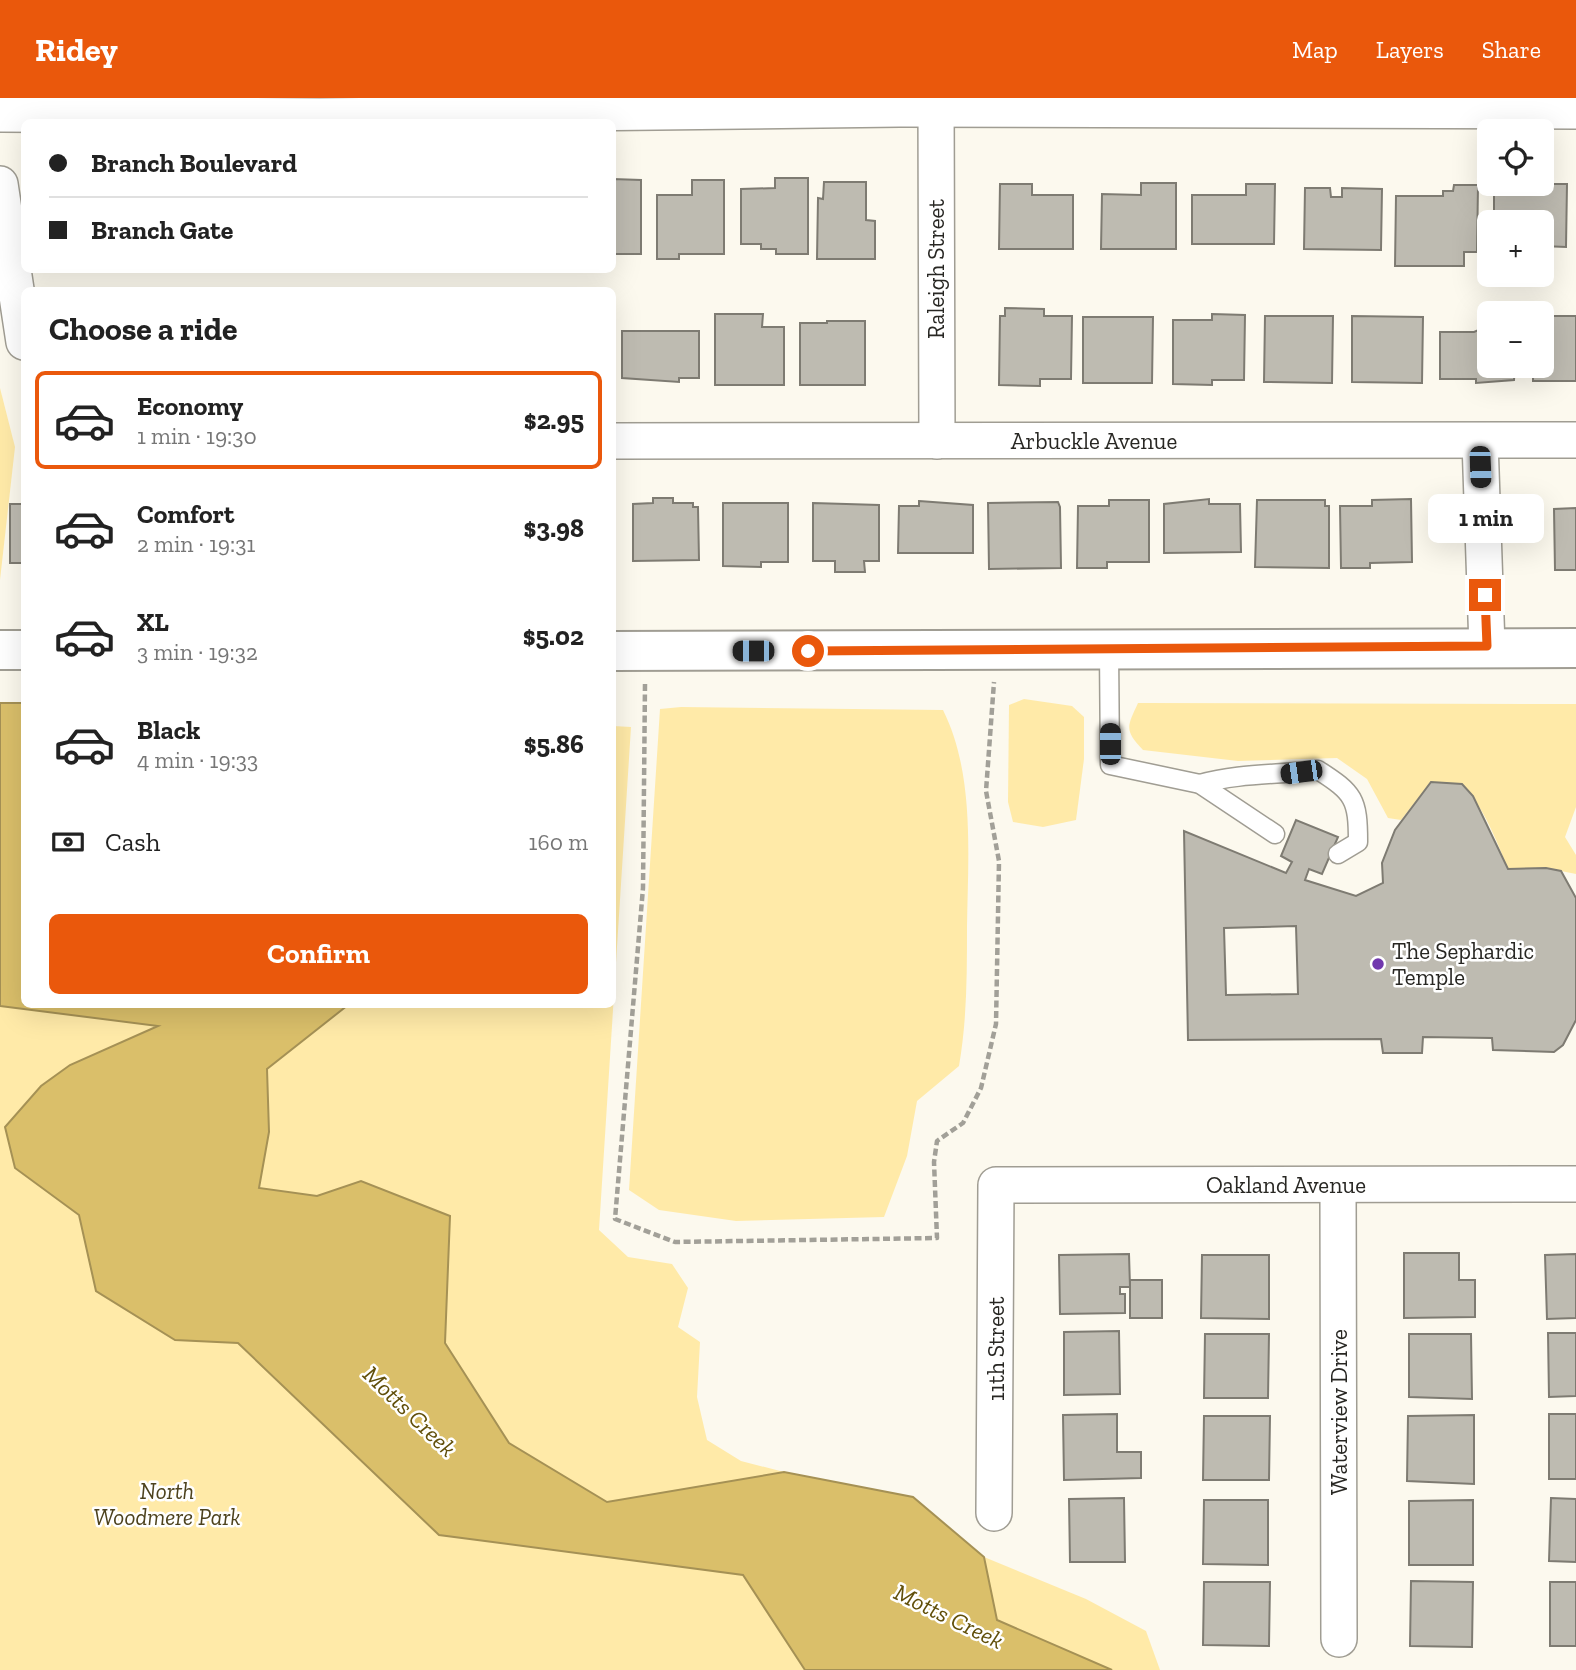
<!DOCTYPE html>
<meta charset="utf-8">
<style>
:root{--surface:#fff;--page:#f6f6f6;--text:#222;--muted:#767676;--line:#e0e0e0;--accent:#ea580c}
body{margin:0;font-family:"Zilla Slab",serif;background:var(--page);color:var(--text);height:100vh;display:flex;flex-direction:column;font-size:26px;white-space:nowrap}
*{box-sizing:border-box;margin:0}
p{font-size:23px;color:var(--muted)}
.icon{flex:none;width:38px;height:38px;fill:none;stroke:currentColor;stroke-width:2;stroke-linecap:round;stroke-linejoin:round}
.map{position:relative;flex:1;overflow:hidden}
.sheet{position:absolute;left:21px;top:189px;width:595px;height:721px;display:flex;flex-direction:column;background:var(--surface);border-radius:10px;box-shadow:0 7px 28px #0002}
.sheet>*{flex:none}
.guide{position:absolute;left:21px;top:21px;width:595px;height:154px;border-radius:10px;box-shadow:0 7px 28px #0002;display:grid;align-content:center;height:154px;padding:0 28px;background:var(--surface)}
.tools{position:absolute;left:1477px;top:21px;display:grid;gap:14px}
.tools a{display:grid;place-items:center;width:77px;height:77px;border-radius:10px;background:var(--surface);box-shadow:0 7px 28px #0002;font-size:35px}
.end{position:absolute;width:32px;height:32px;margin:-16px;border:9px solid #ea580c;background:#fff;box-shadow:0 0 0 4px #fff}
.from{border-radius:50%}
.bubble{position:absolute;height:49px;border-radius:10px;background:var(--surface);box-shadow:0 7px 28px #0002;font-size:23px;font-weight:700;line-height:49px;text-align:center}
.car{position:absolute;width:21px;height:42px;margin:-21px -10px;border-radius:9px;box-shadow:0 0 5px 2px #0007;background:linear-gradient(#222 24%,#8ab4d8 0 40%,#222 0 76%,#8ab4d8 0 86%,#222 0)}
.guide b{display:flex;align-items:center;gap:24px;height:66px;font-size:26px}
.guide b+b{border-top:2px solid var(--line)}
.guide i{width:18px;height:18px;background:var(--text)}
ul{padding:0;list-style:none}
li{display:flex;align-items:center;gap:21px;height:98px;margin:0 14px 10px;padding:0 14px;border:4px solid transparent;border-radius:10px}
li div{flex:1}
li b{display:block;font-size:26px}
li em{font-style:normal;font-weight:700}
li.selected{border-color:var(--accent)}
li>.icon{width:63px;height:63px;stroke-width:1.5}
h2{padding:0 28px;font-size:32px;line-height:84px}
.pay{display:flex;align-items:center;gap:18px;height:77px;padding:0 28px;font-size:26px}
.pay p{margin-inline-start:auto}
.primary-button{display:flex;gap:14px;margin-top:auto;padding:14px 28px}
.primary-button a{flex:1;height:80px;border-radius:10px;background:var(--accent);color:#fff;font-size:28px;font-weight:700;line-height:80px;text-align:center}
header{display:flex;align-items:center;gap:42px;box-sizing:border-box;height:98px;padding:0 35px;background:var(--accent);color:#fff}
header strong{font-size:33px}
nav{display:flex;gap:38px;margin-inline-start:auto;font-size:24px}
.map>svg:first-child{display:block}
</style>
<header>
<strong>Ridey</strong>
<nav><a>Map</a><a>Layers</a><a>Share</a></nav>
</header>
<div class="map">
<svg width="1576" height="1572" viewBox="0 0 1576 1572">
<rect width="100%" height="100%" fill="#fcf9ee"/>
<!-- green -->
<g fill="#ffeaa8">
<polygon points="0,290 15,349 0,482"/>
<polygon points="1024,601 1072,608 1084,619 1084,661 1076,722 1043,729 1013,724 1008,704 1009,607"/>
<path d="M 1138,605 L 1576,606 L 1576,709 L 1565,739 L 1576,757 L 1576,776 L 1546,770 L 1508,771 C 1496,741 1484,710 1462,686 L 1431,684 L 1401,722 L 1388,720 L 1367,681 L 1337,660 L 1238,663 L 1143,652 C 1124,632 1127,629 1138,605 Z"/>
<path d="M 681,609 L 943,612 C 975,676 968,758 967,829 C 967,876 967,922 959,968 L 917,1003 L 907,1058 L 884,1119 L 736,1123 L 659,1112 L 629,1092 L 660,611 Z"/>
<polygon points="613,628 631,629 599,1132 628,1159 672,1166 688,1190 678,1229 700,1244 697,1299 707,1342 741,1363 784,1374 607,1404 509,1345 445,1245 450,1118 361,1083 317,1098 259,1090 269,1034 267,971 348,907 612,906"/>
<polygon points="0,908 159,928 70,967 15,1070 79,1117 96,1193 175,1242 238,1245 439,1437 743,1477 805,1572 0,1572"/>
<polygon points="984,1459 1086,1501 1146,1533 1160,1572 1112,1572 997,1522"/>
</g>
<!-- water -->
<polygon fill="#dabf6a" stroke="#a59155" stroke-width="2" points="0,605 24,605 24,906 348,907 267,971 269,1034 259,1090 317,1098 361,1083 450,1118 445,1245 509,1345 607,1404 784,1374 913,1399 984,1459 997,1522 1112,1572 805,1572 743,1477 439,1437 238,1245 175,1242 96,1193 79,1117 15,1070 5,1029 41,988 70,967 158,928 0,908"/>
<!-- building -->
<g fill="#bebbb1" stroke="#7e7b72" stroke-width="2" fill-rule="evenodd">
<polygon points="775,80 808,80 808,156 776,156 776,151 761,151 761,146 741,146 741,91 775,90"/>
<polygon points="612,81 641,82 641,156 612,156"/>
<polygon points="692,82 724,82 724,156 679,156 679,161 657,161 657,97 692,97"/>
<polygon points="824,84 866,84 866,122 875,123 875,161 817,161 818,100 823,101"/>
<polygon points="1141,85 1176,85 1176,151 1101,151 1102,96 1141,97"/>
<polygon points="1000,86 1032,86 1032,97 1073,97 1073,151 999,151"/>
<polygon points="1246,86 1275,86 1274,146 1192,146 1192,97 1246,97"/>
<polygon points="1539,86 1567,86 1566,149 1542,148 1542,124 1494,124 1494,95 1539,95"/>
<polygon points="1454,87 1478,87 1477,154 1464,154 1464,168 1395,168 1396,98 1443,98 1443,93 1453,93"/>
<polygon points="1305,90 1330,90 1331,99 1342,99 1342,90 1382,91 1381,152 1304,151"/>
<polygon points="1005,210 1044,211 1044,218 1072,218 1071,281 1040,281 1040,288 999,287 1000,218 1005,218"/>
<polygon points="715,216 763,216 762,229 784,229 784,287 715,287"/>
<polygon points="1212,216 1245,217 1244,282 1212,282 1212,287 1173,286 1173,222 1212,222"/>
<polygon points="1265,218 1333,218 1332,285 1264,284"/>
<polygon points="1352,218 1423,219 1422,285 1352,284"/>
<polygon points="1542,218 1576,218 1576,283 1533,283 1533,268 1542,268"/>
<polygon points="1083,219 1153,219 1152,285 1083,285"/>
<polygon points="827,223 865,223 865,287 800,287 800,225 827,225"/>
<polygon points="1488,228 1489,268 1515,268 1514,282 1476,285 1476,281 1440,281 1440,234 1474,234"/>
<polygon points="622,233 699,233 699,280 679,280 679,284 622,280"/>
<polygon points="653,400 673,400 673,405 693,405 693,409 698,409 699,462 633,463 633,406 653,405"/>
<polygon points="1209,401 1209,406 1240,406 1241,454 1164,455 1164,406"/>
<polygon points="1411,401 1412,464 1370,465 1370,470 1341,470 1340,408 1372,408 1372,402"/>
<polygon points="1109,402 1149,402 1149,464 1107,464 1107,470 1077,470 1078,408 1109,408"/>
<polygon points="1257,402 1325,402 1325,408 1329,408 1329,470 1255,469"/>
<polygon points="919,403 973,407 973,455 898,455 899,408 919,408"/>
<polygon points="1058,404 1060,409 1061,470 989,471 988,405"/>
<polygon points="723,405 788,405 788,464 761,464 761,469 723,468"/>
<polygon points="813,405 879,407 879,463 864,463 865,474 835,474 835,463 813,463"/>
<rect x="10" y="406" width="14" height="59"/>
<polygon points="1576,410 1576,472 1555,472 1554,411"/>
<path d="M 1431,684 L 1462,686 L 1473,698 L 1508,771 L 1546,770 L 1561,773 L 1576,800 L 1576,922 L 1563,947 L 1554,954 L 1493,952 L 1492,940 L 1423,939 L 1422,955 L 1383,955 L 1381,941 L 1188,942 L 1184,733 L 1286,775 L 1292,764 L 1281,758 L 1296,722 L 1338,739 L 1322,776 L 1309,771 L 1305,782 L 1356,798 L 1383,785 L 1382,765 L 1395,732 ZM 1296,828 L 1298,896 L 1226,897 L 1224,830 Z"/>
<polygon points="1404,1155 1459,1155 1459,1182 1475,1182 1475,1219 1404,1220"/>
<polygon points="1129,1156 1130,1189 1120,1189 1120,1196 1125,1196 1125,1215 1060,1216 1059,1157"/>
<polygon points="1576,1156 1576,1220 1547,1221 1545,1157"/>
<polygon points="1202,1157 1269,1157 1269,1221 1201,1220"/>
<rect x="1130" y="1182" width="32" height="38"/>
<polygon points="1119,1233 1120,1296 1064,1297 1064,1234"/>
<polygon points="1548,1235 1576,1235 1576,1298 1549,1299"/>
<polygon points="1205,1236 1269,1236 1268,1300 1204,1300"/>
<polygon points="1409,1236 1471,1236 1472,1301 1409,1299"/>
<polygon points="1117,1316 1117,1354 1141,1354 1141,1380 1064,1382 1063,1317"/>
<rect x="1549" y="1316" width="27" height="65"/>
<polygon points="1474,1317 1474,1386 1407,1383 1408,1318"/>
<polygon points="1204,1318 1270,1318 1269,1382 1203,1382"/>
<polygon points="1124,1400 1125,1464 1070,1464 1069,1401"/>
<polygon points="1551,1400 1576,1401 1576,1464 1549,1463"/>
<polygon points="1204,1402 1268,1402 1268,1467 1203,1466"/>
<polygon points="1473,1402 1473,1467 1409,1467 1409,1403"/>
<polygon points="1411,1483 1473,1484 1472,1549 1410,1548"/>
<polygon points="1204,1484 1270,1484 1269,1548 1203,1547"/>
<rect x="1550" y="1484" width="26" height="64"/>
</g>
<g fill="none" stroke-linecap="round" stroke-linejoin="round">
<!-- lane casing -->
<g stroke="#a09d93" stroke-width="21">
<g id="lane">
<polyline points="1109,551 1110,667 1200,686 1275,736"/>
<path d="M 1200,686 C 1239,675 1278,677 1318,672 C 1354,695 1358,701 1358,744 L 1338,756"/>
</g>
</g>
<!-- street casing -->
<g stroke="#a09d93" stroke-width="38">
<g id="street">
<polyline points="936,0 937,343"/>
<polyline points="0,16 319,18 900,11 1576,13"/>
<polyline points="0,86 24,244"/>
<polyline points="612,343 1576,342"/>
<polyline points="1480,343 1487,549"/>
<polyline points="1338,1088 1339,1541"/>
<polyline points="994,1415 996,1087 1576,1086"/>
</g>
</g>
<!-- secondary casing -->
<g stroke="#a09d93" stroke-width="42">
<g id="secondary">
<polyline points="0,552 24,552"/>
<polyline points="612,553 1576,550"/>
</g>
</g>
<!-- path -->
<polyline stroke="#a2a098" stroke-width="4.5" stroke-dasharray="7 3.5" stroke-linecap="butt" points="645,586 643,790 615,1121 675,1144 937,1140 934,1064 937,1043 963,1025 981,990 996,926 999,763 986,693 994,584"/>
<!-- lane -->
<use href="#lane" stroke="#fff" stroke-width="18"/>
<!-- street -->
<use href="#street" stroke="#fff" stroke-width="35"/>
<!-- secondary -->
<use href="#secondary" stroke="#fff" stroke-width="38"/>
</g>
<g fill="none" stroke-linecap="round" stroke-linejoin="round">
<!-- route -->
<polyline stroke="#ea580c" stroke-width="9" points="808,553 1487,548 1485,497"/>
</g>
<!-- markers -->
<circle fill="#7138ae" stroke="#fff" stroke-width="2.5" cx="1378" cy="866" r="7"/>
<g text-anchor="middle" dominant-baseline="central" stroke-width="5" stroke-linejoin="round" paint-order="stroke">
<!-- street labels -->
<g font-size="23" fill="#282723" stroke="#fff">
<text transform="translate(936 171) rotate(-90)">Raleigh Street</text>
<text x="1094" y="343">Arbuckle Avenue</text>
<text x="1286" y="1087">Oakland Avenue</text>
<text transform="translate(996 1251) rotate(-90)">11th Street</text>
<text transform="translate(1339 1314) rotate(-90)">Waterview Drive</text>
</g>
<!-- poi labels -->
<g font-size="23" fill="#282723" stroke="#fff" text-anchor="start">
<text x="1392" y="853">The Sephardic<tspan x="1392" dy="26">Temple</tspan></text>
</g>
<!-- park labels -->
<g font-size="23" font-style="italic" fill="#4d421d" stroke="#fff">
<text x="167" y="1393">North<tspan x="167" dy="26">Woodmere Park</tspan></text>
</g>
<!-- water labels -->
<g font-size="24" font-style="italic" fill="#614f0a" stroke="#fff">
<text transform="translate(410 1313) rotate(44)">Motts Creek</text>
<text transform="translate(949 1518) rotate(26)">Motts Creek</text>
</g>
</g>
</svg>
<div class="tools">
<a><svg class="icon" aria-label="locate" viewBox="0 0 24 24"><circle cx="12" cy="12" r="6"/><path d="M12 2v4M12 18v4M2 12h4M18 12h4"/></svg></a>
<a>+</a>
<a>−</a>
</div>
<i class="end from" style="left:808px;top:553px"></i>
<i class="end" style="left:1485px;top:497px"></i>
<div class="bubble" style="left:1428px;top:396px;width:116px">1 min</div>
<i class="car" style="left:1480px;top:369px;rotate:178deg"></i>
<i class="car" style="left:753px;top:553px;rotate:270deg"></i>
<i class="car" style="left:1110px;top:646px;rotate:0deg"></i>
<i class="car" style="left:1301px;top:674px;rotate:262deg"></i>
<div class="guide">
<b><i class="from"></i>Branch Boulevard</b>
<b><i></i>Branch Gate</b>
</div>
<section class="sheet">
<h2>Choose a ride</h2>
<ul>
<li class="selected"><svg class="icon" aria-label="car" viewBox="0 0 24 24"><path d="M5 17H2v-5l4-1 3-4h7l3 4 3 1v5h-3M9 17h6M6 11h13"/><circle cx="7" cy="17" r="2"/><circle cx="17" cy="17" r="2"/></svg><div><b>Economy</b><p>1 min · 19:30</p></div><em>$2.95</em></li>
<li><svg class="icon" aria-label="car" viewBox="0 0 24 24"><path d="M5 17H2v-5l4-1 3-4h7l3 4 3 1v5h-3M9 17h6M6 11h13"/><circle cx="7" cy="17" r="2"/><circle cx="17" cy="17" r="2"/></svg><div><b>Comfort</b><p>2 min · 19:31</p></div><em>$3.98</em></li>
<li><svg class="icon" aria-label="car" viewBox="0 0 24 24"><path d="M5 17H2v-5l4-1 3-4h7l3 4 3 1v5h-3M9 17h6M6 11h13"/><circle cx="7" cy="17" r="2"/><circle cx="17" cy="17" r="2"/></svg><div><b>XL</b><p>3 min · 19:32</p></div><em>$5.02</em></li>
<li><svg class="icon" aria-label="car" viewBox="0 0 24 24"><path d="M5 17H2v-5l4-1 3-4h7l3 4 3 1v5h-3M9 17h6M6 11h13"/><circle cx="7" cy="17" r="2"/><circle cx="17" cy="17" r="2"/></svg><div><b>Black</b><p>4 min · 19:33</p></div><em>$5.86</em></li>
</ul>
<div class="pay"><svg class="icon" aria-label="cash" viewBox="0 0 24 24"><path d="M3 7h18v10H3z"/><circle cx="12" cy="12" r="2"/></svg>Cash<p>160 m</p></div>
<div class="primary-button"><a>Confirm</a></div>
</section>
</div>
